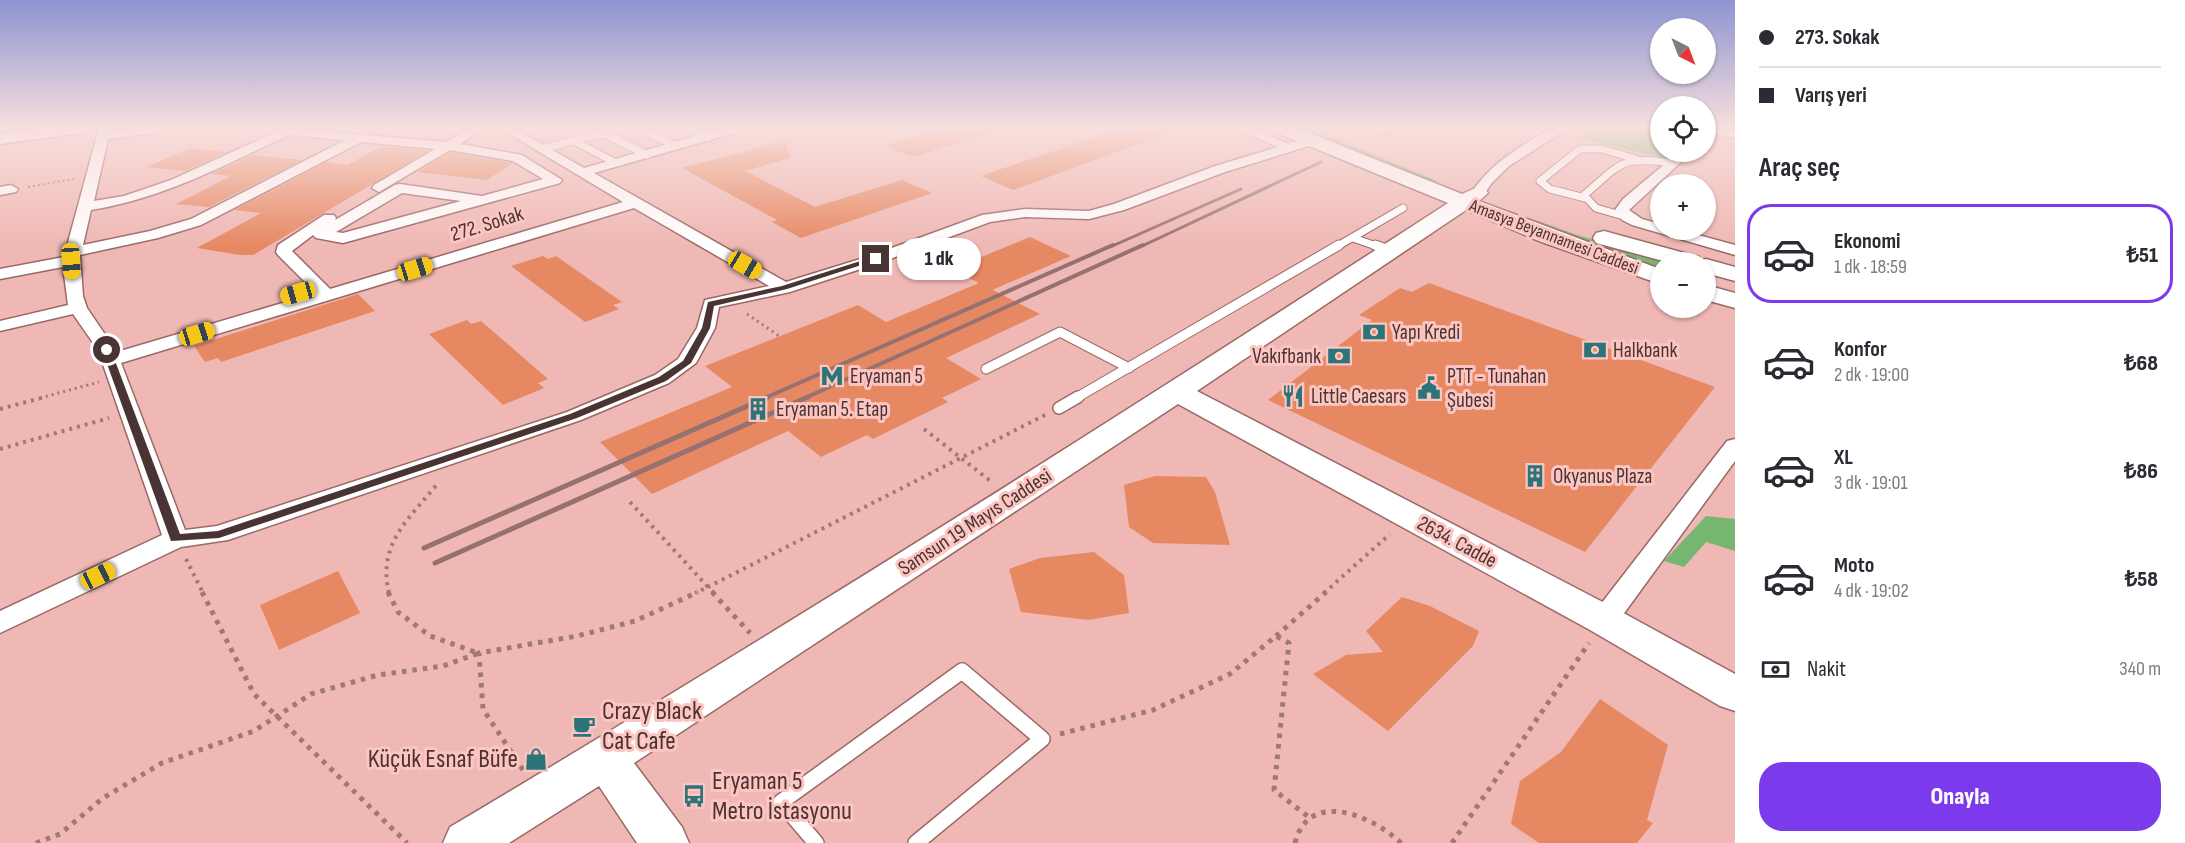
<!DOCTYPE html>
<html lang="tr">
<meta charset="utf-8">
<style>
:root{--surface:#fff;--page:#f2f2f3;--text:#2b2b33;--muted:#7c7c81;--line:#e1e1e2;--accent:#7c3aed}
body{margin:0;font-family:"Sofia Sans Condensed",sans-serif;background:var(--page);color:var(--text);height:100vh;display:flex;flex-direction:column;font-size:22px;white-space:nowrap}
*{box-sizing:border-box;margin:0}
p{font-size:20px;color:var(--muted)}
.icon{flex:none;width:33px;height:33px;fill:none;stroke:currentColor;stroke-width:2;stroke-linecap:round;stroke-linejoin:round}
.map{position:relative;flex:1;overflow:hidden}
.details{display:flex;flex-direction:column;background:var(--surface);width:450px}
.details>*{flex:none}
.guide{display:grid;align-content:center;height:132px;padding:0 24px;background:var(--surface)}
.needle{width:39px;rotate:138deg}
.tools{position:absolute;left:1650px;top:18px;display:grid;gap:12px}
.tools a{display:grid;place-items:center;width:66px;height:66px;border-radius:50%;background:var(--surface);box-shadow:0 2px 4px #0004;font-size:30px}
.end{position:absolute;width:27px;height:27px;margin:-14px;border:8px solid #4a3433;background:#fff;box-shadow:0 0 0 3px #fff}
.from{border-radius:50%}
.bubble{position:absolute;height:42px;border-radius:21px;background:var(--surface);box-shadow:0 2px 4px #0004;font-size:20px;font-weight:800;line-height:42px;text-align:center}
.car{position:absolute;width:18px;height:36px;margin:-18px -9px;border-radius:8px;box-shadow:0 0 4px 2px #0007;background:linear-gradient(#f5c518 24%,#345 0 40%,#f5c518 0 76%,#345 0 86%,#f5c518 0)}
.guide b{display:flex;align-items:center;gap:21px;height:57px;font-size:22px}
.guide b+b{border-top:2px solid var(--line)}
.guide i{width:15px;height:15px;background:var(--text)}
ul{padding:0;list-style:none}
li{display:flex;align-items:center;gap:18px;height:99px;margin:0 12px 9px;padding:0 12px;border:3px solid transparent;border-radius:24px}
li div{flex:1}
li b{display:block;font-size:22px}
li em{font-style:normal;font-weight:800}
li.active{border-color:var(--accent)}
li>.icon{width:54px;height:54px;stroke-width:1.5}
h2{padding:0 24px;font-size:27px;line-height:72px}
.pay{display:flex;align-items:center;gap:15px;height:66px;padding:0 24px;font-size:22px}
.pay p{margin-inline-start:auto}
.cta{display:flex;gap:12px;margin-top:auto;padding:12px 24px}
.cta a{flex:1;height:69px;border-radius:24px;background:var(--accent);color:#fff;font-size:24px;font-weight:800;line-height:69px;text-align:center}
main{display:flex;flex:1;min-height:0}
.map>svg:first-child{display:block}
</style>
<main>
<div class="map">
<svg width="1735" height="843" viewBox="0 0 1735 843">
<rect width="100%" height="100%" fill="#efb8b4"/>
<!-- green -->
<g fill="#76b671">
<polygon points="1296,128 1309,128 1437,181 1429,183"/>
<polygon points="1601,128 1660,128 1660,152 1681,152 1673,160 1580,139"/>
<polygon points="1504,209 1580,236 1675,262 1660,262 1660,273 1496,210"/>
<polygon points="1706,516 1735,519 1735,551 1706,542 1684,567 1664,561"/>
</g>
<!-- building -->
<g fill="#e68963">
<polygon points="942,128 990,128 991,132 914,157 885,146"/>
<polygon points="1121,128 1176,128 1176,130 1013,190 981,176"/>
<polygon points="785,141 790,158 745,171 815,207 902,180 932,193 801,238 772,222 777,220 682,168"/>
<polygon points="381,146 428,151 253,255 240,255 197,248 261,213 234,210 327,162 348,165"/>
<polygon points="190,148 227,152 185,171 147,167"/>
<polygon points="450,152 512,163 513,163 487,180 418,172"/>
<polygon points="253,155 302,160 209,207 176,204 231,176 211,174"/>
<polygon points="1030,237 1071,256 992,290 952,269"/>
<polygon points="543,256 548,259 556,256 622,302 613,305 619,309 585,322 511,266"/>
<polygon points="979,283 1040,314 946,358 981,379 942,398 948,402 873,439 867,435 821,457 788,431 652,494 600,442 732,387 705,366 858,305 886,322"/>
<polygon points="1429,283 1715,387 1585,552 1268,400 1372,320 1359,315 1400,288 1412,292"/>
<polygon points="358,294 375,311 221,362 218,358 205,362 194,346"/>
<polygon points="467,320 471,324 481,321 548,379 538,383 544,388 503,405 429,334"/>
<polygon points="1155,476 1206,477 1215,492 1230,545 1153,543 1129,527 1124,485"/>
<polygon points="1094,552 1124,575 1129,613 1088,620 1021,612 1009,569 1040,558"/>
<polygon points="338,571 360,613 279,650 260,605"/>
<polygon points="1402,597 1430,606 1479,631 1473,646 1388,731 1313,674 1346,655 1383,652 1366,631"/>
<polygon points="1600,699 1668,745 1647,820 1653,823 1637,843 1539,843 1511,824 1520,781 1561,752"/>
</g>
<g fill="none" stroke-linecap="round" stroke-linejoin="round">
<!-- lane-far3 casing -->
<g stroke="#9a6866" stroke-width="9">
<g id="lane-far3">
<polyline points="639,128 676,146"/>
<polyline points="687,128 708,138"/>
<polyline points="1243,128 1289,148"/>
<polyline points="603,133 647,155"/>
<polyline points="574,141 616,163"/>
<polyline points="542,149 622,128"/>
<polyline points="1585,198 1550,189 1540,181 1580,149 1602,149 1636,159"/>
<path d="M 1627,217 L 1596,208 L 1584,195 C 1623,162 1620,156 1673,163"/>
<polyline points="1353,238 1379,247"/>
<polyline points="1336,247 1403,208"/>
</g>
</g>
<!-- lane-far2 casing -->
<g stroke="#9a6866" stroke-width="11">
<g id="lane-far2">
<polyline points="1375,245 1389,250"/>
<polyline points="986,369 1060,332 1129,368"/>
<polyline points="1076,398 1339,245"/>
</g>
</g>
<!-- lane-far1 casing -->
<g stroke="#9a6866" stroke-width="14">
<polyline id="lane-far1" points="1059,408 1078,397"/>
</g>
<!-- lane casing -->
<g stroke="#9a6866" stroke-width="18">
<polyline id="lane" points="816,843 781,802 962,671 1042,739 916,843"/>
</g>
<!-- street casing -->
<g stroke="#9a6866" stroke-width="3">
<g id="street">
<path d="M 99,128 L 111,128 L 110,131 L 132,128 L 165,128 L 159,132 L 108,139 L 94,201 L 124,196 L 171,180 L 284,128 L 446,142 L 469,128 L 484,128 L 460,144 L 522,155 L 562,180 L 560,183 L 343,243 L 316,238 L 313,235 L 292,251 L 330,289 L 623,202 L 499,128 L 514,128 L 584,168 L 723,128 L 743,128 L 741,131 L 594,173 L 786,282 L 870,256 L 982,215 L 1025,209 L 1089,211 L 1114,204 L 1215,166 L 1307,138 L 1315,138 L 1317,141 L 1315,144 L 1225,172 L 1124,210 L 1089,219 L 1025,217 L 990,222 L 882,262 L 790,292 L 719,307 L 715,328 L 696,363 L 669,383 L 581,420 L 228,540 L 181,547 L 0,633 L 0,611 L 162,535 L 98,350 L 73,314 L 0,331 L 0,321 L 68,305 L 63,267 L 0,279 L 0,269 L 64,257 ZM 289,135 L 345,140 L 191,219 L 150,231 L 83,245 L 91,210 C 165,198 222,166 289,135 ZM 361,142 L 435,149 L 374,185 L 372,188 L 379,192 L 450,150 L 513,161 L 543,179 L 482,196 L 400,184 L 395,185 L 335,220 L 336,218 L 334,215 L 324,215 L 278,245 L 276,252 L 278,255 L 316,293 L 117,352 L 87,308 L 83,296 L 80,255 L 158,238 L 201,225 ZM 402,193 L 461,201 L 343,233 L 336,232 ZM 634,208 L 769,286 L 705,300 L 697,328 L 678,359 L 655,375 L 567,412 L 217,526 L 185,530 L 121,363 Z"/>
<path d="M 1553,128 L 1569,128 L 1509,166 L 1491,184 L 1483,196 L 1473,196 L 1471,193 C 1492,162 1521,145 1553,128 Z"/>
<polygon points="1706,128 1735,130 1735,138 1706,132"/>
<polygon points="1679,152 1692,152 1629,210 1642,219 1660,224 1660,230 1680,230 1735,245 1735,255 1632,225 1622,220 1615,210 1623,199"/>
<polygon points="11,185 18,189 16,192 0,195 0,187"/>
<polygon points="1735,439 1735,461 1614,627 1604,630 1594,627 1591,620 1594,613 1727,441"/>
</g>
</g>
<!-- secondary casing -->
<g stroke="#9a6866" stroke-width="3">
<g id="secondary">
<polygon points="41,128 90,128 87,132 81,133 0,144 0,134"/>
<path d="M 1272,128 L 1297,128 L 1462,194 L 1478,187 L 1485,189 L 1488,193 L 1479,201 L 1660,269 L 1660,284 L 1539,241 L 1466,210 L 1197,391 L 1618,610 L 1735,674 L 1735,711 L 1720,706 L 1590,630 L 1178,404 L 634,763 L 682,827 L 689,843 L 637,843 L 599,786 L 509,843 L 443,843 L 450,827 C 787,627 1119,417 1448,203 L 1275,132 Z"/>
<polygon points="1604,231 1699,257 1701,260 1706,259 1735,267 1735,281 1706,273 1706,262 1667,262 1596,243 1593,238 1596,233"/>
<polygon points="1706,285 1735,293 1735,308 1706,300"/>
</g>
</g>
<!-- path-far3 -->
<polyline stroke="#a07876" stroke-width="2" stroke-dasharray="2 3" stroke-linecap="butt" points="28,187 74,179"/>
<!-- path-far2 -->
<g stroke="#a07876" stroke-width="3" stroke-dasharray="2 4" stroke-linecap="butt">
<polyline points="747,314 779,336"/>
<polyline points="40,398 99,382"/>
</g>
<!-- path-far1 -->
<g stroke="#a07876" stroke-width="4" stroke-dasharray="3 5" stroke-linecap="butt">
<polyline points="0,409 45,397"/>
<polyline points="924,429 993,483"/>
<polyline points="0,449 109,418"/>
<polyline points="630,502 708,587 695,593"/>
<polyline points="186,559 203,593"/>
<path d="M 389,593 C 377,543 410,518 439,482"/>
<polyline points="714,593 708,587 1045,415"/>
<polyline points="1324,593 1390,534"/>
</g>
<!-- path -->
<g stroke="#a07876" stroke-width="5" stroke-dasharray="4.5 6" stroke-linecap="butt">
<polyline points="202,592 254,694 407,843"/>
<polyline points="388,592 398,612 430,636 478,653"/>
<polyline points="712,592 750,633"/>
<polyline points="1276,636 1326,592"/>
<polyline points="1060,734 1153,710 1230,674 1276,636 1289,643 1274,790 1310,818"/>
<polyline points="523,770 483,709 479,653 577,636 635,621 698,592"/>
<polyline points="36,843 60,834 103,798 162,763 254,731 311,694 378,675 443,666 479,653"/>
<path d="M 1295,843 C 1309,788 1373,816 1401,843"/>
<polyline points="1452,843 1589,643"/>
</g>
<!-- lane-far3 -->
<use href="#lane-far3" stroke="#fff" stroke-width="7"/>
<!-- lane-far2 -->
<use href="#lane-far2" stroke="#fff" stroke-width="9"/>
<!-- lane-far1 -->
<use href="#lane-far1" stroke="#fff" stroke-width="11"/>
<!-- lane -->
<use href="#lane" stroke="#fff" stroke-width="15"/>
<!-- street -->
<use href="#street" fill="#fff" fill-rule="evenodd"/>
<!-- secondary -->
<use href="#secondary" fill="#fff" fill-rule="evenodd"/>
<!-- rail-far2 -->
<g stroke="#96716f" stroke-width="3">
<polyline points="1383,135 1398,128"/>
<polyline points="1110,247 1241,189"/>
<polyline points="1140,247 1321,162"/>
</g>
<!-- rail-far1 -->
<g stroke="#96716f" stroke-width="4">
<polyline points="765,398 1113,245"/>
<polyline points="805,398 1143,245"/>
</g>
<!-- rail -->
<g stroke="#96716f" stroke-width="5">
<polyline points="424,548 768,397"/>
<polyline points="435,563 808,397"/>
</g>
</g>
<!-- sky -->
<linearGradient id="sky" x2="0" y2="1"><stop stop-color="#8c94d0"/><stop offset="0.52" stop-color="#f8dfdd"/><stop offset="1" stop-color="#f8dfdd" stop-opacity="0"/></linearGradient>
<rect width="1735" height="246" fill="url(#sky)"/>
<!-- route -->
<polygon fill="#4a3433" points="873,257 880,259 787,289 714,306 710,328 691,363 666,381 577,418 219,538 171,541 102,350 107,347 111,350 180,534 218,531 570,414 659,377 683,361 702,328 708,302 782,286"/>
<!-- icons -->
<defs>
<g id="bank-bare" transform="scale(1.8)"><path d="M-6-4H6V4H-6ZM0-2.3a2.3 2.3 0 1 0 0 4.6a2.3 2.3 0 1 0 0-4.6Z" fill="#2a747a" stroke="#fcc5c1" stroke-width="2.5" paint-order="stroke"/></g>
<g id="metro-bare" transform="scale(1.8)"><path d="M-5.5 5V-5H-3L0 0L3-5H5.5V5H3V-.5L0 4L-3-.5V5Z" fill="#2a747a" stroke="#fcc5c1" stroke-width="2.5" paint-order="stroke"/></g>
<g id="civic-bare" transform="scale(1.8)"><path d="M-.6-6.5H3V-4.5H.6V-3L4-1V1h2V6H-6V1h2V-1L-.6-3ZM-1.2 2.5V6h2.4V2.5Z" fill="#2a747a" stroke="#fcc5c1" stroke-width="2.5" paint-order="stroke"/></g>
<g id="restaurant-bare" transform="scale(1.8)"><path d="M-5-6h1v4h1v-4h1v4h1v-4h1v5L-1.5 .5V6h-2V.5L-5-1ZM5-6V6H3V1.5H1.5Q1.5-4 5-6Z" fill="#2a747a" stroke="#fcc5c1" stroke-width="2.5" paint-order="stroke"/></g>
<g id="building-bare" transform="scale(1.8)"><path d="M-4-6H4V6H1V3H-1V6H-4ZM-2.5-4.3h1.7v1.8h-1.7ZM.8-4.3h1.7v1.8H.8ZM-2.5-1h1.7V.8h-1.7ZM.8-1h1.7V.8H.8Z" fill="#2a747a" stroke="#fcc5c1" stroke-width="2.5" paint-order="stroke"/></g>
<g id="cafe-bare" transform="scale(1.8)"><path d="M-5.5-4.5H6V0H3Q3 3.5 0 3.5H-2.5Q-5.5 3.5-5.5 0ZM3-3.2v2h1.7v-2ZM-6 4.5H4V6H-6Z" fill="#2a747a" stroke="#fcc5c1" stroke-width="2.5" paint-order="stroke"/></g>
<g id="shop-bare" transform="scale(1.8)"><path d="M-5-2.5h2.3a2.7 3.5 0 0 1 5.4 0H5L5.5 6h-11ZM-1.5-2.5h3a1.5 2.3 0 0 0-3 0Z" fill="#2a747a" stroke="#fcc5c1" stroke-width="2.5" paint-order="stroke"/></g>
<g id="bus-bare" transform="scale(1.8)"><path d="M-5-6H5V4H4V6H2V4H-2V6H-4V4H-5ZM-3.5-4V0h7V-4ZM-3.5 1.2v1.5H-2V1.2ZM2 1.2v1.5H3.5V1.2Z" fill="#2a747a" stroke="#fcc5c1" stroke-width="2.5" paint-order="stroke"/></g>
</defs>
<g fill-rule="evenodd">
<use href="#bank-bare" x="1374" y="332"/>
<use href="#bank-bare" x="1595" y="350"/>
<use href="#bank-bare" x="1339" y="356"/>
<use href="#metro-bare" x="832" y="376"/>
<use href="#civic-bare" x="1429" y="388"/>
<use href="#restaurant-bare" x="1293" y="396"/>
<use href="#building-bare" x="758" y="409"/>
<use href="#building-bare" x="1535" y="476"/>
<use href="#cafe-bare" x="584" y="726"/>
<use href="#shop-bare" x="536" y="759"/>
<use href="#bus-bare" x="694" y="796"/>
</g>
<g text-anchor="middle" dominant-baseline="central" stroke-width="6" stroke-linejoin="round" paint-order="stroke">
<!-- far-street labels -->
<g font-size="18" fill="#4a3433" stroke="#fcc5c1">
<text transform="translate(1554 237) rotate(21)">Amasya Beyannamesi Caddesi</text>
</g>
<!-- street labels -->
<g font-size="21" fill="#4a3433" stroke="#fcc5c1">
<text transform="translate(487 224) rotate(-17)">272. Sokak</text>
<text transform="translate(975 522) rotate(-33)">Samsun 19 Mayıs Caddesi</text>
<text transform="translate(1457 542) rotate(28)">2634. Cadde</text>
</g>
<!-- poi labels -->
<g font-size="21" fill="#4a3433" stroke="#fcc5c1" text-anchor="start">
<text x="1392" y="332">Yapı Kredi</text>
<text x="1613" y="350">Halkbank</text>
<text x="1321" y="356" text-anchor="end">Vakıfbank</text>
<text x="850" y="376">Eryaman 5</text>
<text x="1447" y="376">PTT - Tunahan<tspan x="1447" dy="24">Şubesi</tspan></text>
<text x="1311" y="396">Little Caesars</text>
<text x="776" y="409">Eryaman 5. Etap</text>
<text x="1553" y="476">Okyanus Plaza</text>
</g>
<!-- near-poi labels -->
<g font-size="26" fill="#4a3433" stroke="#fcc5c1" text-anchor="start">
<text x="602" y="711">Crazy Black<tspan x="602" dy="30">Cat Cafe</tspan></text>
<text x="518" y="759" text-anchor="end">Küçük Esnaf Büfe</text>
<text x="712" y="781">Eryaman 5<tspan x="712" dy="30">Metro İstasyonu</tspan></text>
</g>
</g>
</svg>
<div class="tools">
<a><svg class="needle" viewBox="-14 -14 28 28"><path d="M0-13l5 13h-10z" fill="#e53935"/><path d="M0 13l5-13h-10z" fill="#7c7c81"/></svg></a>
<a><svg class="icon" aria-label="locate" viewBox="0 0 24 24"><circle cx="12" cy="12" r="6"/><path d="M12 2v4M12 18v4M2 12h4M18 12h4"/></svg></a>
<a>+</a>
<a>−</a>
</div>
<i class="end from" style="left:107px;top:350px"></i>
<i class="end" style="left:876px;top:259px"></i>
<div class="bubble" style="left:897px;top:238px;width:84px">1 dk</div>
<i class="car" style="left:71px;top:261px;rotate:176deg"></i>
<i class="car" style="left:745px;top:265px;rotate:120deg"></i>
<i class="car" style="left:415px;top:269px;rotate:73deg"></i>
<i class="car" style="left:298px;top:293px;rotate:254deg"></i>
<i class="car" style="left:197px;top:334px;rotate:73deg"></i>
<i class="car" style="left:98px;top:576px;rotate:65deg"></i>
</div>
<section class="details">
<div class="guide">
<b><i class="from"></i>273. Sokak</b>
<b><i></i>Varış yeri</b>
</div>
<h2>Araç seç</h2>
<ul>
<li class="active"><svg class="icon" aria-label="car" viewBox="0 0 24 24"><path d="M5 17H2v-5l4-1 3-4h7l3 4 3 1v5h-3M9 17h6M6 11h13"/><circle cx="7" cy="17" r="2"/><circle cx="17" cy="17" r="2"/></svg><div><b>Ekonomi</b><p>1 dk · 18:59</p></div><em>₺51</em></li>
<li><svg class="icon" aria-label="car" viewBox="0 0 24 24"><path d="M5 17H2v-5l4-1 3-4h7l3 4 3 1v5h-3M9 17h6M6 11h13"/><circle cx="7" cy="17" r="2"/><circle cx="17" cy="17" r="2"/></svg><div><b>Konfor</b><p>2 dk · 19:00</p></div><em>₺68</em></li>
<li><svg class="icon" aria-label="car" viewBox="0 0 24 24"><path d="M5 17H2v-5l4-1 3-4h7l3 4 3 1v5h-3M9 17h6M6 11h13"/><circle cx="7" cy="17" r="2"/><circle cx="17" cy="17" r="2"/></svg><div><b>XL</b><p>3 dk · 19:01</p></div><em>₺86</em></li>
<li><svg class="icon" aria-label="car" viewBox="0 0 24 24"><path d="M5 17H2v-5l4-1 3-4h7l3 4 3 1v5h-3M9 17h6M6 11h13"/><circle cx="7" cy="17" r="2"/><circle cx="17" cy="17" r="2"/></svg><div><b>Moto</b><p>4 dk · 19:02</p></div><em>₺58</em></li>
</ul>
<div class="pay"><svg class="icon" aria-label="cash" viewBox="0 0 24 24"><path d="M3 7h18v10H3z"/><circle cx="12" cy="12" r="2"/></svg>Nakit<p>340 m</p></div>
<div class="cta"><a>Onayla</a></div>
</section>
</main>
